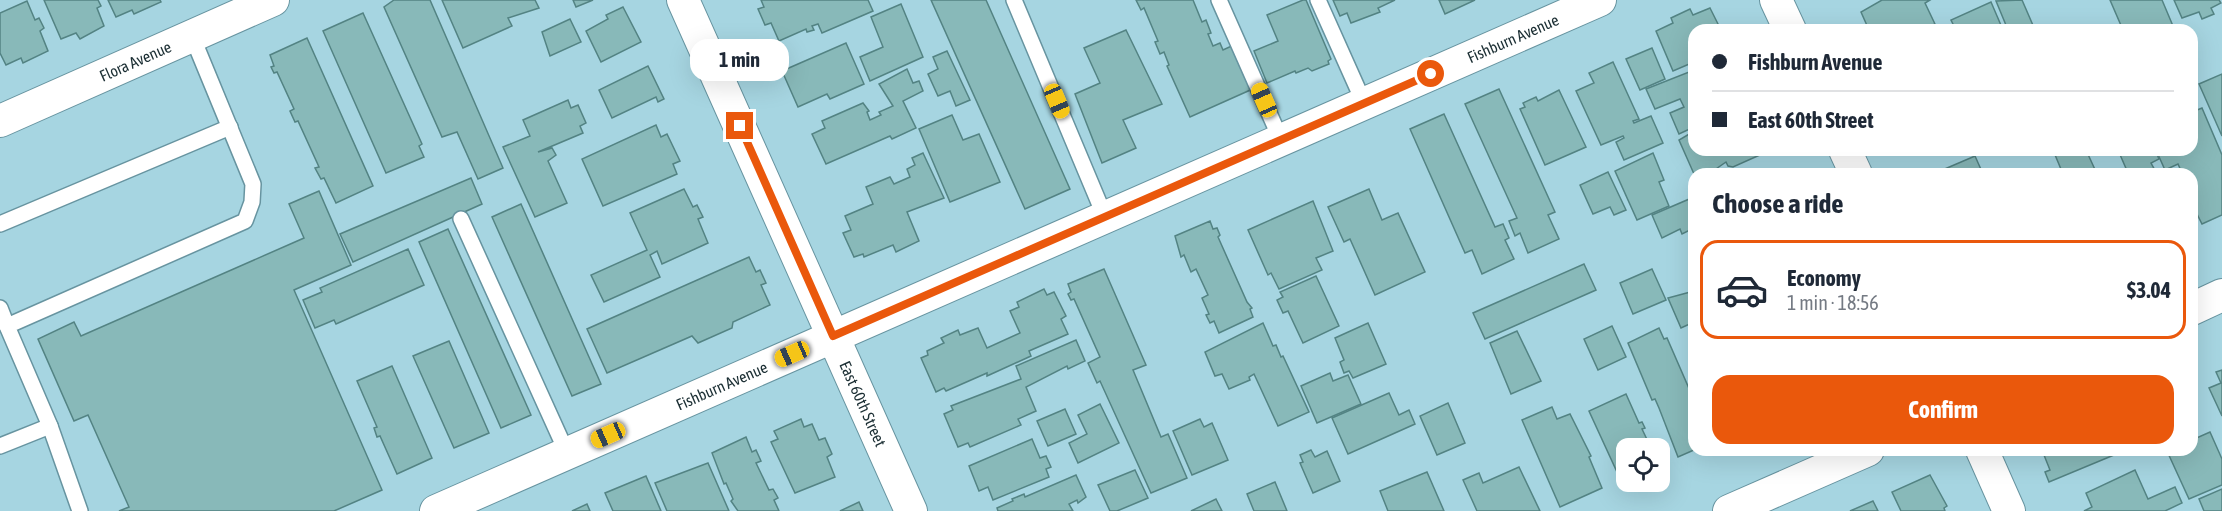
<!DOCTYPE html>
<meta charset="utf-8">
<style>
:root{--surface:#fff;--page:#f6f6f7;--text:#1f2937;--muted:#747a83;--line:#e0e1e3;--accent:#ea580c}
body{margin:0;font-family:"Asap Condensed",sans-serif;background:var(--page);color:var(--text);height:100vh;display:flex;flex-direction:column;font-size:22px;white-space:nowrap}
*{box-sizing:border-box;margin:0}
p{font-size:20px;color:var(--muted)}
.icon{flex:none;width:33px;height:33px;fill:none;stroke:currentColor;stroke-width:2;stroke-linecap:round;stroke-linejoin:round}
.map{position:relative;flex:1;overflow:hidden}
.drawer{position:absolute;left:1688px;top:168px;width:510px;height:288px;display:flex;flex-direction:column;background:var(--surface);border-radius:18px;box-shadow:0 6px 24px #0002}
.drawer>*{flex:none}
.hud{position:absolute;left:1688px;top:24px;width:510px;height:132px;border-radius:18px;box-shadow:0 6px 24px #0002;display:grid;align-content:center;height:132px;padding:0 24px;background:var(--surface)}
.controls{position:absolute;left:1616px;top:438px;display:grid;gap:12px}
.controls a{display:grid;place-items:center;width:54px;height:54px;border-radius:12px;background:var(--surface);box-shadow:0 6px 24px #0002;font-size:30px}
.end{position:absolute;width:27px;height:27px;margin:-14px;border:8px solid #ea580c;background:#fff;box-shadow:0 0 0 3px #fff}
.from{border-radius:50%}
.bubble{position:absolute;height:42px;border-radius:18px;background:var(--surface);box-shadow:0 6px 24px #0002;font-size:20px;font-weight:700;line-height:42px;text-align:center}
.car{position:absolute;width:18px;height:36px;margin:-18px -9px;border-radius:8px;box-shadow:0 0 4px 2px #0007;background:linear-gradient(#f5c518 24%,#345 0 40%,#f5c518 0 76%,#345 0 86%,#f5c518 0)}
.hud b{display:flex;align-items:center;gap:21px;height:57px;font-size:22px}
.hud b+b{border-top:2px solid var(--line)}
.hud i{width:15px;height:15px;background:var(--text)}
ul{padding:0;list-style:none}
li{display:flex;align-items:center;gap:18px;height:99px;margin:0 12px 9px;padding:0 12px;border:3px solid transparent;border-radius:18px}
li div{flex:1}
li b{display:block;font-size:22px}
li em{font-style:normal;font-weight:700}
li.selected{border-color:var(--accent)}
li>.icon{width:54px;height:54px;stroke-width:1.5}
h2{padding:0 24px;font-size:27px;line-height:72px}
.button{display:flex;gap:12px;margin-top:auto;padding:12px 24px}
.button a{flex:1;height:69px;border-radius:18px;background:var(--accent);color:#fff;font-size:24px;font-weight:700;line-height:69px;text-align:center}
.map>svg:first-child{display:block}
</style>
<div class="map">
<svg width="2222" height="511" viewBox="0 0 2222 511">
<rect width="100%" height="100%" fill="#a6d5e1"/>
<!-- building -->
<g fill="#88b9b9" stroke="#538383" stroke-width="1.5">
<polygon points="44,0 98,0 101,6 97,8 104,26 80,39 76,33 61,39"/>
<polygon points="108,0 160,0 161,2 134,14 132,10 116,17"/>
<polygon points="394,0 430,0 503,168 478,179 457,132 442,137 384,7"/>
<polygon points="442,0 535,0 539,8 508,18 512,26 463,48"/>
<polygon points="573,0 593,0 576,7"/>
<polygon points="761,0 868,0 873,11 822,33 818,24 812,26 814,30 807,32 806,29 779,41 771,23 765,25 758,9 764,7"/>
<polygon points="931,0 986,0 1070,189 1025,209"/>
<polygon points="1136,0 1193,0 1202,22 1206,20 1211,33 1208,34 1213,46 1220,43 1223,50 1238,43 1257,87 1190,117 1167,66 1169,65 1164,52 1160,54 1155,42 1158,41 1144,8 1141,10"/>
<polygon points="1303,0 1306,0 1331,59 1328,61 1329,64 1312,71 1308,68 1296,73 1295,71 1267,83 1254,51 1278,41 1267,15"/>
<polygon points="1333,0 1395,0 1378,8 1380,12 1351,23 1347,13 1340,16"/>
<polygon points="1439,0 1475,0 1445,14"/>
<polygon points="1930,0 1925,3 1935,24 1921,30 1869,30 1861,12 1882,0"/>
<polygon points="2022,0 2035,30 2008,30 1996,1"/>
<polygon points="2110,0 2162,0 2173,26 2163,30 2123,30"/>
<polygon points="2174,0 2219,0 2221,3 2211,8 2214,14 2202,19 2199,12 2182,18"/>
<polygon points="27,1 35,20 39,18 44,28 40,31 48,51 23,63 21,58 6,65 0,53 0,13"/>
<polygon points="1991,2 2003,30 1956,30 1951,20"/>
<polygon points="901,4 923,57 870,81 860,57 883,47 871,17"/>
<polygon points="623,7 641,42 601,62 586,31 608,19 606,15"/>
<polygon points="1710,8 1721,30 1694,30 1694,62 1673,71 1656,31 1673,23 1671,18 1690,9 1693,15"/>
<polygon points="363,13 422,144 419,146 424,157 386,173 323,31"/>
<polygon points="570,19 581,42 550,56 542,32"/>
<polygon points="1126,30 1162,104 1123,120 1136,148 1102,163 1075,94 1100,83 1084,48"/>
<polygon points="307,38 373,186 336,203 324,178 321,179 315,168 319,167 298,121 295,122 290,111 294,109 277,72 274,73 271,67 274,66 270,55"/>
<polygon points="846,43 864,84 830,99 827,94 798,107 782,71"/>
<polygon points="1652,48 1665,79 1640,90 1626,59"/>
<polygon points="947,51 970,100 956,106 950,91 938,96 928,74 938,69 933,57"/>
<polygon points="1613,62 1639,119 1633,121 1634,123 1651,116 1663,143 1624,160 1616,142 1624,138 1623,136 1601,145 1576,91 1594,83 1589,73"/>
<polygon points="648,66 664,99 658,102 656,97 612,118 599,90"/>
<polygon points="907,69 913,83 919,81 923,91 903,101 916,128 892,139 890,136 826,164 812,134 825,128 822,121 863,103 869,111 867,112 870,120 881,115 879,112 893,106 879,84"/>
<polygon points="1694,70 1694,127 1679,134 1670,113 1684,107 1680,99 1655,109 1646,89"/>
<polygon points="2222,74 2222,136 2199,84"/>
<polygon points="1499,89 1555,212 1548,215 1559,239 1528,253 1520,233 1515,236 1509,221 1517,218 1465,104"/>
<polygon points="1559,90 1586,147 1545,165 1520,109 1525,107 1523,103 1536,97 1538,101"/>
<polygon points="568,100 571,108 578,105 586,123 580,126 583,133 538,152 552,148 556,155 548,161 567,203 535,217 503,147 530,136 523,120"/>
<polygon points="2202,108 2222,155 2222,215 2202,224 2192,204 2192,174 2178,174 2182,173 2178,164 2165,170 2156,150 2192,150 2192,112"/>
<polygon points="1444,114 1495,227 1503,224 1509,238 1505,240 1514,259 1482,274 1472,250 1465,253 1410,129"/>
<polygon points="952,115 963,140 979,134 1000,182 950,202 919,129"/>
<polygon points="656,125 661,137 667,134 680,161 673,164 677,174 603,206 582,159"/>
<polygon points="1691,133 1694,135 1694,150 1771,150 1733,167 1728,166 1726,162 1710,173 1708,171 1694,174 1679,140"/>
<polygon points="2053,150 2086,150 2097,174 2063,174"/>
<polygon points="2118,150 2155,150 2159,159 2151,163 2157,174 2128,173"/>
<polygon points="923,153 944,198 907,212 919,241 896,252 893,245 864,257 863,254 854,257 843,233 851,230 845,216 873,204 866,187 890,177 894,184 910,177 907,169 915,165 912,158"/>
<polygon points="1653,153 1664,180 1659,182 1669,206 1637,220 1615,171"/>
<polygon points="1975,156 1983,174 1933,174"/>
<polygon points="1608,172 1626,210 1614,215 1610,207 1593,214 1580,185"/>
<polygon points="471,178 482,204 353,262 340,234"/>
<polygon points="684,189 693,207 697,205 703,217 698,219 708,243 662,264 657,251 650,255 660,277 604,302 591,275 647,250 630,213"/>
<polygon points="1369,189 1382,220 1398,213 1425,272 1375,295 1350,239 1344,242 1328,207"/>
<polygon points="319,191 351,265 294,290 382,490 334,511 119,511 129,507 88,415 74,421 38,339 74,322 81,336 304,238 289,204"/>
<polygon points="1694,197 1694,228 1682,234 1680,229 1662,238 1652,215"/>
<polygon points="1313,201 1333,251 1316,258 1322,270 1279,289 1271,273 1268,275 1248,230"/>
<polygon points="521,204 601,384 572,396 492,217"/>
<polygon points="1210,221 1213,229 1217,228 1220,235 1218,237 1247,302 1252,308 1250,309 1253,317 1219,333 1214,321 1210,323 1206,315 1209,314 1202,298 1208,295 1196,269 1191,272 1184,255 1181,257 1175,236"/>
<polygon points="448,229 531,415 501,428 419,242"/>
<polygon points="408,249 424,285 336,324 334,320 315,328 303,300 322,292 320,288"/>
<polygon points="749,257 756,272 760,270 766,283 761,285 770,305 733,322 732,328 698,343 692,336 607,373 587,329"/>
<polygon points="1584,264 1596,290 1485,339 1473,313"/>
<polygon points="1104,269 1146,365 1133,370 1161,437 1168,434 1187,478 1151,493 1100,381 1097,383 1088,363 1100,357 1074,299 1071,300 1068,294 1071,292 1068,284"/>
<polygon points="1652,269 1666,300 1633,314 1620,283"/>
<polygon points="1316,276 1339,326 1303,343 1288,311 1283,313 1277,300 1283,297 1280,292"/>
<polygon points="1044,289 1047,295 1054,292 1066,316 1061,319 1068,334 1029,351 1031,356 987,376 987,373 946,391 944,388 936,392 921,358 928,355 927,351 944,343 941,338 958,330 960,335 978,328 987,348 1020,333 1010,311 1019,307 1017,302"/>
<polygon points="1694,291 1694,322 1681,328 1668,298"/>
<polygon points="1263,323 1273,346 1276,345 1281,357 1283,356 1309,412 1278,426 1254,374 1249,377 1250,380 1229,389 1222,374 1215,376 1205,352"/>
<polygon points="1368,323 1386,364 1353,378 1349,371 1344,373 1340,362 1344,360 1335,338"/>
<polygon points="1612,326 1626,357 1598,370 1584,339"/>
<polygon points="1659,328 1664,339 1667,338 1694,400 1694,450 1678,457 1659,408 1655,399 1652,400 1628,343"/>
<polygon points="1517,331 1541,381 1511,394 1490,343"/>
<polygon points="1076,340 1085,361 1068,369 1067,366 1026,387 1036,411 1018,419 1021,425 970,447 968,443 958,447 944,414 953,410 951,406 1021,379 1016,366"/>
<polygon points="449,341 489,433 454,448 413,356"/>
<polygon points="392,366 432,458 397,474 380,436 377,437 374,428 377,427 357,381"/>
<polygon points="2222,370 2222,416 2209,388 2221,383 2216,372"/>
<polygon points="1330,373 1333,381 1348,375 1361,404 1317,423 1301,386"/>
<polygon points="1389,393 1399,415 1409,410 1415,424 1348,454 1332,418"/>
<polygon points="1626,394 1639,423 1642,422 1645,428 1642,429 1651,448 1626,448 1626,468 1617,472 1589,411"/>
<polygon points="1448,403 1465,443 1437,455 1420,416"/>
<polygon points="1100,404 1119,443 1078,463 1069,443 1087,434 1078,415"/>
<polygon points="1552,407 1557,419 1570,414 1591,456 1589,457 1602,488 1560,507 1522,420"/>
<polygon points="1065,409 1076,434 1048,446 1037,421"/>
<polygon points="801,419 804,427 812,424 819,440 825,438 832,454 827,457 835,477 795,493 771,442 778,439 774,431"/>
<polygon points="1200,419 1204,427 1212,423 1228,460 1192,475 1173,431"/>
<polygon points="2210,432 2222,459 2222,485 2189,499 2167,451 2192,450 2192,440"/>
<polygon points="746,437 752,452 756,450 761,461 756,463 769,490 773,489 778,498 774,500 779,511 738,511 731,501 733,499 726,483 724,484 712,453"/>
<polygon points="1032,439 1040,458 1046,456 1051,467 1046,469 1049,477 993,500 988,487 979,491 969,466"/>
<polygon points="1311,450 1315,457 1327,451 1340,481 1313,493 1300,463 1303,462 1300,455"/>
<polygon points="2042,450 2126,450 2049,482 2045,472 2050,470"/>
<polygon points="708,463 729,511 667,511 655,483"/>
<polygon points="1519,467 1540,511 1477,511 1463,480 1479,473 1483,483"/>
<polygon points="1135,470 1148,498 1117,511 1110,511 1098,485"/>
<polygon points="2135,470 2148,499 2175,487 2182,503 2165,511 2084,511 2092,507 2086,493"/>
<polygon points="1427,472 1444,511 1388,511 1380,491"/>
<polygon points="1076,475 1086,497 1078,503 1077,500 1069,504 1073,511 998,511 997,508 1013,501 1012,499 1024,494 1025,497"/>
<polygon points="1930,475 1947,506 1944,508 1945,511 1901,511 1892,492"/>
<polygon points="646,476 661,511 613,511 605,493"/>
<polygon points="1275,482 1287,511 1254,511 1247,494"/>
<polygon points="2222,489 2222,511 2204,511 2199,499"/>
<polygon points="1216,499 1222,511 1191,511"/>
<polygon points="1873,501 1878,511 1850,511"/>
<polygon points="859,502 863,511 840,511"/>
<polygon points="587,504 590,511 572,511"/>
</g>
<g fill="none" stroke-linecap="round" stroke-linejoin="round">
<!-- lane casing -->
<g stroke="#6794a0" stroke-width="18">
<g id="lane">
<polyline points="1014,0 1105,217"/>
<polyline points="1219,0 1281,140"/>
<polyline points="1318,0 1364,103"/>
<polyline points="461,219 567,453"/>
<polyline points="0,224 230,127"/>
<polyline points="0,308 7,326"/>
<polyline points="0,446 50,426"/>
<polyline points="80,511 50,426 7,326 245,221 252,202 253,184 192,36"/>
</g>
</g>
<!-- street casing -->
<g stroke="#6794a0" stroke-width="34">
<g id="street">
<path id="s1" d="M 683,0 L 911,511"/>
<polyline points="1776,0 1790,30"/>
<path id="s2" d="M 0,121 L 273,0"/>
<polyline points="1845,150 1856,174"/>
<polyline points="2192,309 2222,295"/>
<polyline points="1982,450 2009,511"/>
<path id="s3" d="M 436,511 L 1600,0"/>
<polyline points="1729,511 1868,450"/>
</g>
</g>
<!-- lane -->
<use href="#lane" stroke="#fff" stroke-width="15"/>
<!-- street -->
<use href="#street" stroke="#fff" stroke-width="32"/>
</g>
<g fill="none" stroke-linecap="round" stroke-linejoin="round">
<!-- route -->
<polyline stroke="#ea580c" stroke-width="8" points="740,126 833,336 1431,74"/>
</g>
<g text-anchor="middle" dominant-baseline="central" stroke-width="6" stroke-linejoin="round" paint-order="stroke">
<!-- street labels -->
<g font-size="16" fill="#1c2f34" stroke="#b3e2ef">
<text stroke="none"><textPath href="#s3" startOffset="1176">Fishburn Avenue</textPath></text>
<text stroke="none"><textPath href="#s2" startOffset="148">Flora Avenue</textPath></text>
<text stroke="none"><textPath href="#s3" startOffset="312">Fishburn Avenue</textPath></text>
<text stroke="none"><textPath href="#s1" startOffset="442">East 60th Street</textPath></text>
</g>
</g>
</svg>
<div class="controls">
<a><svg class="icon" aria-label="locate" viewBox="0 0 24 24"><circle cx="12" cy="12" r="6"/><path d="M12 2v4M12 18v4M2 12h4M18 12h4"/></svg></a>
</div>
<i class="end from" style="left:1431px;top:74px"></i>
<i class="end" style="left:740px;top:126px"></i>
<div class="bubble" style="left:690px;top:39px;width:99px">1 min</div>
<i class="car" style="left:1264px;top:100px;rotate:336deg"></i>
<i class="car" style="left:1057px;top:101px;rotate:157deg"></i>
<i class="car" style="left:792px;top:354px;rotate:246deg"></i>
<i class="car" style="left:608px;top:435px;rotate:246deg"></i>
<div class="hud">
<b><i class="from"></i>Fishburn Avenue</b>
<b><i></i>East 60th Street</b>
</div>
<section class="drawer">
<h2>Choose a ride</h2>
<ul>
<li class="selected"><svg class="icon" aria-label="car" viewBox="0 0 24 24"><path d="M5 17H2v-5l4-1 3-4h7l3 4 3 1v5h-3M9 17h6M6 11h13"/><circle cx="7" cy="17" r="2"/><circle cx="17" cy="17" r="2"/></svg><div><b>Economy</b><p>1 min · 18:56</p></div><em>$3.04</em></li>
</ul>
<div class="button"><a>Confirm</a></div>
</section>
</div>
